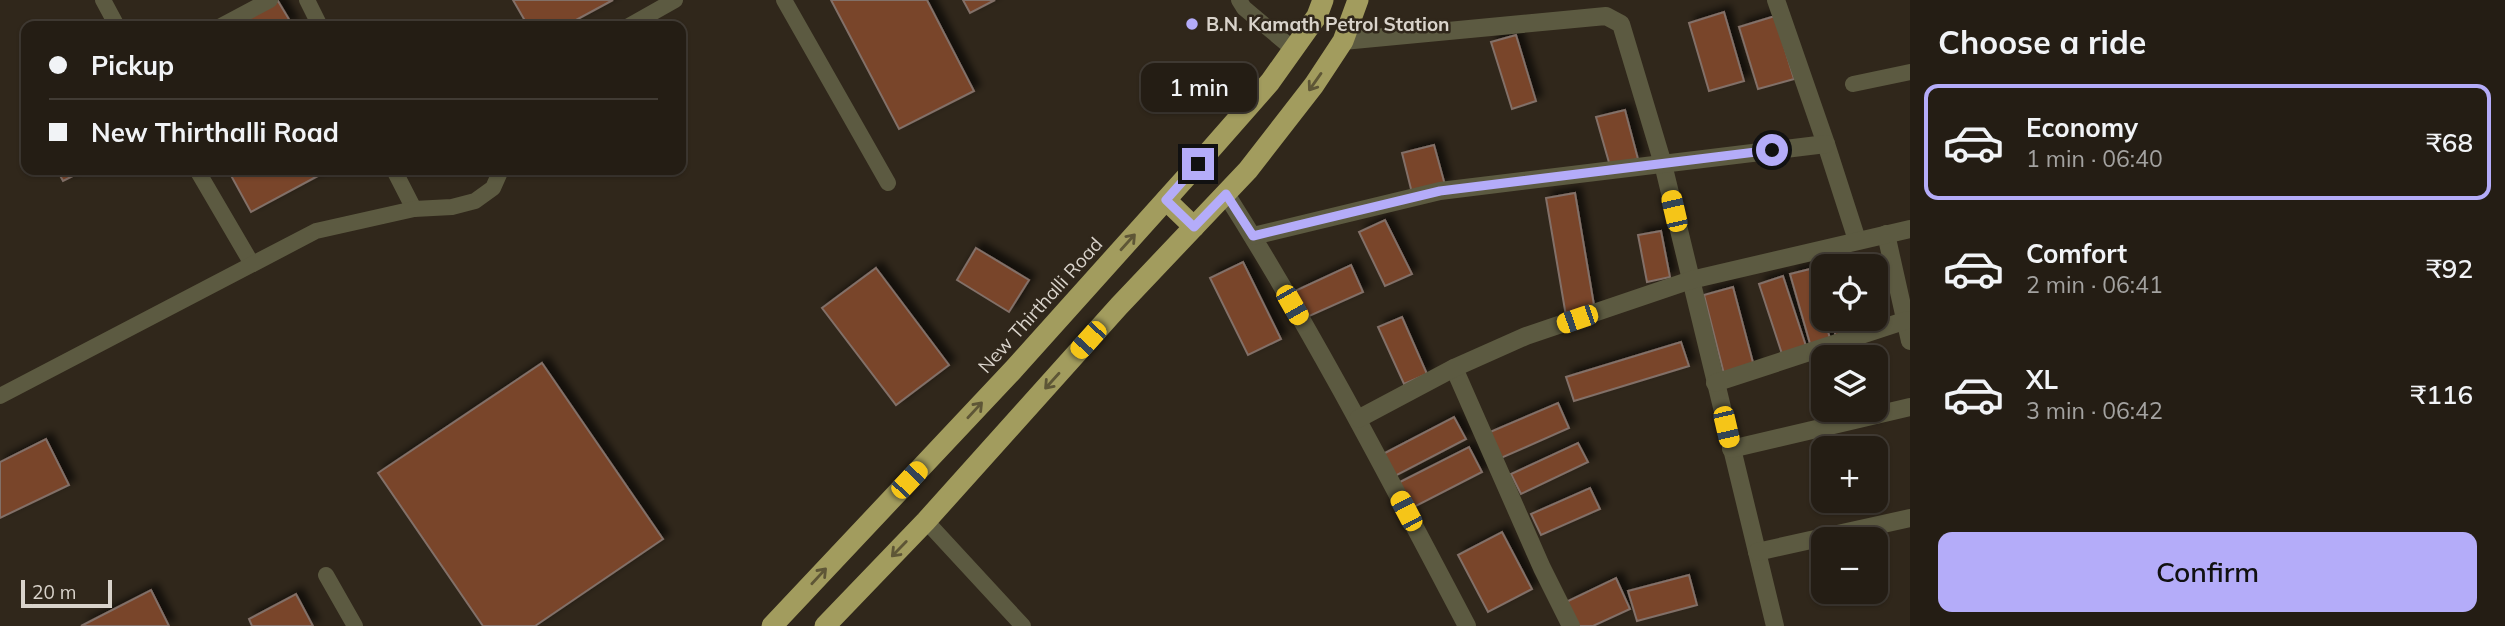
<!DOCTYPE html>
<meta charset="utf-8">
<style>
:root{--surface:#241d14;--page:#302a22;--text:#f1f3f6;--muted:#a3a2a0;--line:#413b34;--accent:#b4acf9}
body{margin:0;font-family:Mulish,sans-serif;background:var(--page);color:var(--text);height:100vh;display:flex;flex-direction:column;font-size:26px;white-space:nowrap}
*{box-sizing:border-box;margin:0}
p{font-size:23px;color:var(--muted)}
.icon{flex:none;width:38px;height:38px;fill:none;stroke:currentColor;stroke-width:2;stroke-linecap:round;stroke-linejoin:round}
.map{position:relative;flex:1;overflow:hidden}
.panel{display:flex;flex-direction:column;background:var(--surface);width:595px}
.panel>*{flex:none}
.banner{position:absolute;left:21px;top:21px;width:665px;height:154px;border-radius:14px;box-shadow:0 2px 5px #0004,0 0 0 2px var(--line);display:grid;align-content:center;height:154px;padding:0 28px;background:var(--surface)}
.buttons{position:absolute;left:1811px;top:254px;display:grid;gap:14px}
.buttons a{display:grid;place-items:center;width:77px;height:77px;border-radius:14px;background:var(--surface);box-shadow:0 2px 5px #0004,0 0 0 2px var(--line);font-size:35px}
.scale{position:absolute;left:21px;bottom:18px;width:91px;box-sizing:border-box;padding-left:7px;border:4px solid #d9d3cb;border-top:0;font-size:19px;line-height:24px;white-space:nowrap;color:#d9d3cb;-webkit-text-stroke:5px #30271b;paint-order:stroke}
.end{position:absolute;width:32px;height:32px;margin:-16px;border:9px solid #b4acf9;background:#111;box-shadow:0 0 0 4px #111}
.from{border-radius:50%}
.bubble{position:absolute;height:49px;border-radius:14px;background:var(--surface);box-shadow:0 2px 5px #0004,0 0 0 2px var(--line);font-size:23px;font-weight:600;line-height:49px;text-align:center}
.car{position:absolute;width:21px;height:42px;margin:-21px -10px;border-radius:9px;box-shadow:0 0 5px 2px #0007;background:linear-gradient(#f5c518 24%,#345 0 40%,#f5c518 0 76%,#345 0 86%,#f5c518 0)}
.banner b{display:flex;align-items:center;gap:24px;height:66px;font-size:26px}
.banner b+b{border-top:2px solid var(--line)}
.banner i{width:18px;height:18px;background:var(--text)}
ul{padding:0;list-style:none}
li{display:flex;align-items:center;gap:21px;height:116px;margin:0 14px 10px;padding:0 14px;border:4px solid transparent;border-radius:14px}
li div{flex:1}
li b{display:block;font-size:26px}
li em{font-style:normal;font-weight:600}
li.current{border-color:var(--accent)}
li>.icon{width:63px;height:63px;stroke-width:1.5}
h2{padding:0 28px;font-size:32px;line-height:84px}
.primary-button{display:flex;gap:14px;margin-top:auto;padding:14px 28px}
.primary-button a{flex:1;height:80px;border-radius:14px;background:var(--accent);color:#111;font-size:28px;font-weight:600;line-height:80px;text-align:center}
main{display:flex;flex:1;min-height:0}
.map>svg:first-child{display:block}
</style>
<main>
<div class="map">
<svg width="1910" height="626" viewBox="0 0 1910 626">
<defs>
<filter id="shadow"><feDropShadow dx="6" dy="-6" stdDeviation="3.5" flood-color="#0009"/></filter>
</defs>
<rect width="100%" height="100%" fill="#30271b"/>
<!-- building -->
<g fill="#79442a" stroke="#827068" stroke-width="2" filter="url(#shadow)">
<polygon points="513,0 613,0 565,26 528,26"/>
<polygon points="831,0 927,0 974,91 899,129"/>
<polygon points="963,0 995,0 970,13"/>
<polygon points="278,1 293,26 232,26"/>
<polygon points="1724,12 1744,81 1709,91 1689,23"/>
<polygon points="1775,16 1794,79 1758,89 1739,27"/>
<polygon points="1516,35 1536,101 1512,109 1491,42"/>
<polygon points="1625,110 1638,159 1610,166 1596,117"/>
<polygon points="1434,145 1445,185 1412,193 1402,153"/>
<polygon points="57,170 85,170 63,181"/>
<polygon points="228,170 329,170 251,212"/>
<polygon points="1575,193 1595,311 1566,316 1546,198"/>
<polygon points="1385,220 1412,274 1385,286 1359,232"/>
<polygon points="1661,231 1670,277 1647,282 1638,235"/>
<polygon points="976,248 1029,280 1009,312 957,280"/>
<polygon points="1842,256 1845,266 1824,266 1824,294 1815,264"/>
<polygon points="1243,262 1281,339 1248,355 1210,278"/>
<polygon points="1351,265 1363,292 1307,317 1295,291"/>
<polygon points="876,268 949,365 896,405 822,308"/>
<polygon points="1810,269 1831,342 1811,347 1790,274"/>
<polygon points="1783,276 1807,349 1783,357 1759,284"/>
<polygon points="1733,287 1755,370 1725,378 1704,295"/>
<polygon points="1402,317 1427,374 1404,384 1378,327"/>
<polygon points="1831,318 1860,318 1863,329 1836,337"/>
<polygon points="1681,342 1689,366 1574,401 1566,377"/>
<polygon points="542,363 663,539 535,626 483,626 378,473"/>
<polygon points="1558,403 1569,428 1501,458 1490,432"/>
<polygon points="1454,417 1466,439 1395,476 1383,454"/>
<polygon points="46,439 69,485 0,518 0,462"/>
<polygon points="1578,443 1588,462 1521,494 1511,474"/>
<polygon points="1469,447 1482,472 1412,508 1398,483"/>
<polygon points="1590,488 1600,509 1541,535 1531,514"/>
<polygon points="1502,532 1532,589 1488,612 1458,555"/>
<polygon points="1689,575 1697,605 1637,621 1628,591"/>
<polygon points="1616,578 1630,609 1593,626 1577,626 1566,602"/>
<polygon points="151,590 169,626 81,626"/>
<polygon points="296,594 313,626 252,626 249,619"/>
</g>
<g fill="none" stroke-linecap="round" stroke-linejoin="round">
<!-- lane -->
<g stroke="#5c5a41" stroke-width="16">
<polyline points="103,0 117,26"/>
<polyline points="307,0 320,26"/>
<polyline points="784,0 888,183"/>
<polyline points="1239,0 1244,8 1293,49"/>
<polyline points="221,26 270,0"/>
<polyline points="629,26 675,0"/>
<polyline points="1853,84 1910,72"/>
<polyline points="197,170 252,264"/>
<polyline points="394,170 414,209"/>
<polyline points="0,396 316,231 414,209 452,207 475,201 493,188 501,170"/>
<polyline points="926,521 1023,626"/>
<polyline points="326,575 355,626"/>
</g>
<!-- street -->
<g stroke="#5c5a41" stroke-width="18">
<polyline points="1776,0 1826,144 1857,240"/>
<polyline points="1343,41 1606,16 1621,24 1663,164 1775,626"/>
<path d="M 1226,194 C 1314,333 1390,480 1467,626"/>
<polyline points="1886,234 1910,341"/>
<polyline points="1253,236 1440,191 1826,144"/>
<polyline points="1454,368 1542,568 1571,626"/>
<polyline points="1715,383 1907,320"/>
<polyline points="1358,419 1454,368 1526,336 1691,280 1910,229"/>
<polyline points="1731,449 1910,407"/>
<polyline points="1757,552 1910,518"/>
</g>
<!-- highway -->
<g stroke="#a29c5e" stroke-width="21">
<polyline points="1166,200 1194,227"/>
<polyline points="772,626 1013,370 1198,164 1270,82 1317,16 1323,0"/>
<polyline points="825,626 926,521 1119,306 1248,170 1314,85 1343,41 1358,0"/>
</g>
</g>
<!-- one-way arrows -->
<defs><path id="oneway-shaft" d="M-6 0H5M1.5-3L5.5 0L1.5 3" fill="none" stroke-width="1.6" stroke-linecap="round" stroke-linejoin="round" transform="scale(1.75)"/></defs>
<g stroke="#5e5636">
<use href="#oneway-shaft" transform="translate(1315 82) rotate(125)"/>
<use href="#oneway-shaft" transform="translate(1128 242) rotate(-48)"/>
<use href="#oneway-shaft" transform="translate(1052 381) rotate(132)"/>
<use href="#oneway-shaft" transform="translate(975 410) rotate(-47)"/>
<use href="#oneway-shaft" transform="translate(899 549) rotate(134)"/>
<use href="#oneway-shaft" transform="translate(819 576) rotate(-47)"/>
</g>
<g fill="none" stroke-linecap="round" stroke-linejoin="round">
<!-- route -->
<polyline stroke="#b4acf9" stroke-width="9" points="1198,164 1166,200 1194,227 1226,194 1253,236 1440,191 1772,150"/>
</g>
<!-- markers -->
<circle fill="#b4acf9" stroke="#30271b" stroke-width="2.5" cx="1192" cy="24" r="7"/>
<g text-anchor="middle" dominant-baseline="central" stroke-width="5" stroke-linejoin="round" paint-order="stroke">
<!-- poi labels -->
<g font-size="19" font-weight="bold" fill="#d9d3cb" stroke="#30271b" text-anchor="start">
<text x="1206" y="24">B.N. Kamath Petrol Station</text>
</g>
<!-- street labels -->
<g font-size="19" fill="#d9d3cb" stroke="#30271b">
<text transform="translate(1040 305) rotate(-48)">New Thirthalli Road</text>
</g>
</g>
</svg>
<div class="buttons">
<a><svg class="icon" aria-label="locate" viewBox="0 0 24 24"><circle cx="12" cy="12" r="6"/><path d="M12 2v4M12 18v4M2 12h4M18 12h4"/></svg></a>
<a><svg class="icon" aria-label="layers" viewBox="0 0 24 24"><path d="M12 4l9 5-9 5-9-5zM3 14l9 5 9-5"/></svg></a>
<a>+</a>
<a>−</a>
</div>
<div class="scale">20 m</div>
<i class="end from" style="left:1772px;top:150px"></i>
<i class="end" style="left:1198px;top:164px"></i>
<div class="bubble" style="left:1141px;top:63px;width:116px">1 min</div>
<i class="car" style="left:1674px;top:211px;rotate:347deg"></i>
<i class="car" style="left:1292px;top:305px;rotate:150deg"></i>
<i class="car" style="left:1577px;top:319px;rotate:251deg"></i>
<i class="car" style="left:1088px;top:340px;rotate:222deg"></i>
<i class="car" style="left:1726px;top:427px;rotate:167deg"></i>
<i class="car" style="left:909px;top:480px;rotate:43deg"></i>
<i class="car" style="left:1406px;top:511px;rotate:332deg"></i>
<div class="banner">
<b><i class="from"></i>Pickup</b>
<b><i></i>New Thirthalli Road</b>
</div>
</div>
<section class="panel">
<h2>Choose a ride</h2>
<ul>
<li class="current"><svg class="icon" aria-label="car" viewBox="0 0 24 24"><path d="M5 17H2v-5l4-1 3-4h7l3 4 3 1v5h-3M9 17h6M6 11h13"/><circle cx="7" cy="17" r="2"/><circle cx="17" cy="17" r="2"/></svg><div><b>Economy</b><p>1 min · 06:40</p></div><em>₹68</em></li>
<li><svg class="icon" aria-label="car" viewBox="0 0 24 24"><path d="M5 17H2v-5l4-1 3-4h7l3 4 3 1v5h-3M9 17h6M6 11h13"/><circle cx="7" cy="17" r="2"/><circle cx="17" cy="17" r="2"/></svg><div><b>Comfort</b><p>2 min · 06:41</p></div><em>₹92</em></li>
<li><svg class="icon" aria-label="car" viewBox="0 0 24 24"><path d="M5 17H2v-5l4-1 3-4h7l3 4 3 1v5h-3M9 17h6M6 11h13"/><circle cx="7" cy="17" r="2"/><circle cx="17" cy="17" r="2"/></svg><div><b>XL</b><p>3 min · 06:42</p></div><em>₹116</em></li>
</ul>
<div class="primary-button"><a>Confirm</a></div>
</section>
</main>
